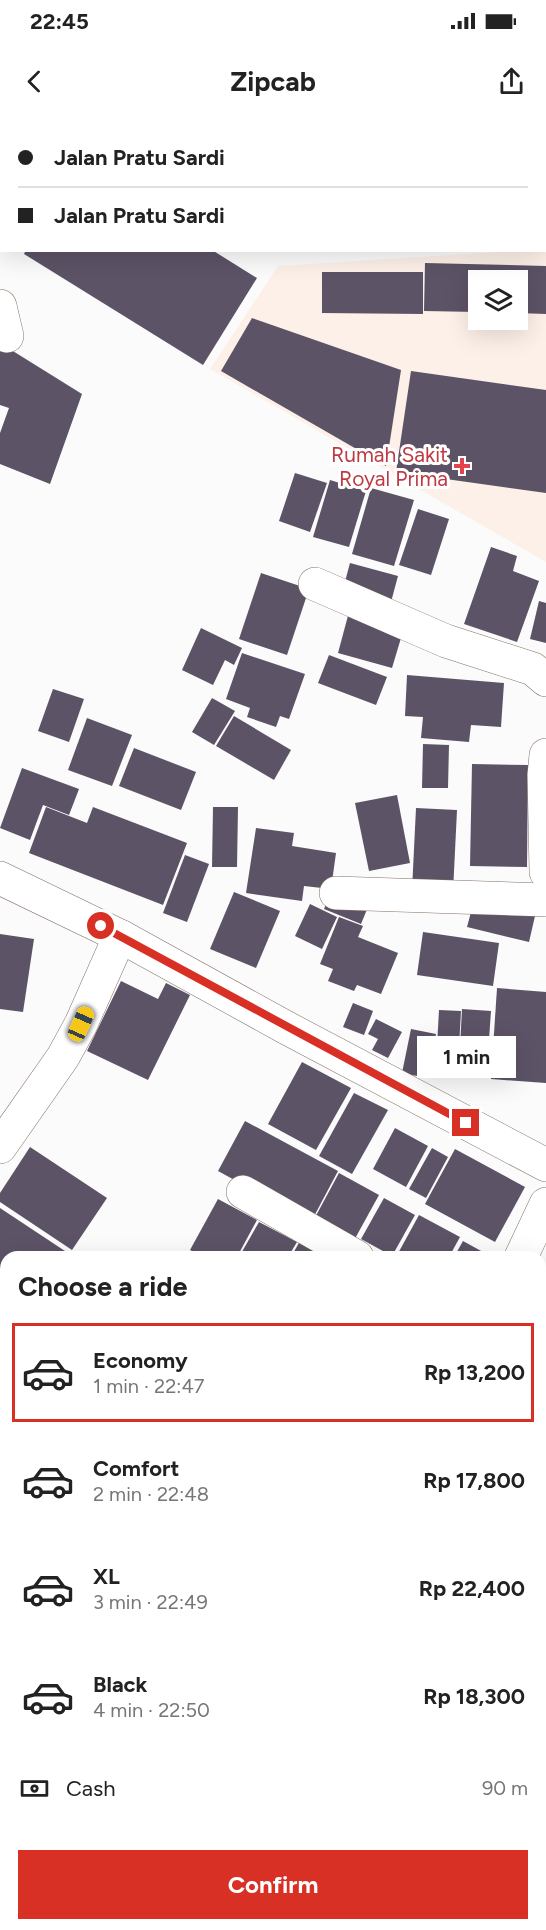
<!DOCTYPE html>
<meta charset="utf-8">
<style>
:root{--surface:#fff;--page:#f2f2f2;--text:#222;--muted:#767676;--line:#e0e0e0;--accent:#d93025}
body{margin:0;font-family:Figtree,sans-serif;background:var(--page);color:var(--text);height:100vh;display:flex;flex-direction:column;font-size:22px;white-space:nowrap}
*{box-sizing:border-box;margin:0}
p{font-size:20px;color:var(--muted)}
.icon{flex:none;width:33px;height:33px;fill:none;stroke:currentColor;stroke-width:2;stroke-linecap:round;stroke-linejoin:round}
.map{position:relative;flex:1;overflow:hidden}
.sheet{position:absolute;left:0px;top:1131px;width:546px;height:680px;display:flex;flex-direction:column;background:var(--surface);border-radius:18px 18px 0 0;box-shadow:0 6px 24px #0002}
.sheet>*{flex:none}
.top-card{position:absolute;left:0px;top:0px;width:546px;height:132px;box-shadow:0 6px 24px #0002;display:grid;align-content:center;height:132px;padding:0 18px;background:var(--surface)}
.fabs{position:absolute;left:468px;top:150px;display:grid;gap:12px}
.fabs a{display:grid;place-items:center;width:60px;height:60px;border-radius:0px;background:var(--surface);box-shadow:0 6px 24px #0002;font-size:30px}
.end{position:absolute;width:27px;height:27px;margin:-14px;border:8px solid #d93025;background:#fff;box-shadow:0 0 0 3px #fff}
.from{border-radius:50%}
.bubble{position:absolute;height:42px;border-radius:0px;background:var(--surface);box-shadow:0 6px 24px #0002;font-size:20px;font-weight:700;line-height:42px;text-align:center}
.car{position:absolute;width:18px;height:36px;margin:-18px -9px;border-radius:8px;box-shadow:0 0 4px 2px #0007;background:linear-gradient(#f5c518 24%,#345 0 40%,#f5c518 0 76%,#345 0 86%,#f5c518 0)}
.top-card b{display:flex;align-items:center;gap:21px;height:57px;font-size:22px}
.top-card b+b{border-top:2px solid var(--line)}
.top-card i{width:15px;height:15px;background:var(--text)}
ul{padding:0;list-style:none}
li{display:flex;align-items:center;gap:18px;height:99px;margin:0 12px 9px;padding:0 6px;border:3px solid transparent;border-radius:0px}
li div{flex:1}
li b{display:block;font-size:22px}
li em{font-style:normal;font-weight:700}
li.current{border-color:var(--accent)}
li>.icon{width:54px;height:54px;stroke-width:1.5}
h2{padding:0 18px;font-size:27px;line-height:72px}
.pay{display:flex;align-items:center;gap:15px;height:66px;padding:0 18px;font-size:22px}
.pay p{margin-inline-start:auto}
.primary-button{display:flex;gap:12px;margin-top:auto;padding:12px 18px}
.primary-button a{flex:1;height:69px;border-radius:0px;background:var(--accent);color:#fff;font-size:24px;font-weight:700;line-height:69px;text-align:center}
.status{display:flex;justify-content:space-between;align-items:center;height:42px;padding:0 30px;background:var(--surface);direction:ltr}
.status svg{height:16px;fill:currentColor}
header{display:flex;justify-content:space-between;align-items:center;height:78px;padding:0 18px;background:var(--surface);font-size:27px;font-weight:700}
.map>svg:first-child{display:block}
</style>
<div class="status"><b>22:45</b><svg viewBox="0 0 49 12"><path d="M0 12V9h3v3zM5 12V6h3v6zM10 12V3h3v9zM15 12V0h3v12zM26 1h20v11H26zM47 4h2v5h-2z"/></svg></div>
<header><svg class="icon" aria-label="back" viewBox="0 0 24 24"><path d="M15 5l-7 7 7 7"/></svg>Zipcab<svg class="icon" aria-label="share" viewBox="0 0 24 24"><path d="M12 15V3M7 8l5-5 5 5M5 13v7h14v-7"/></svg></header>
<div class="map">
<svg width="546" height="1810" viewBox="0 0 546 1810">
<rect width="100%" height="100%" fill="#fbfbfb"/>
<!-- built -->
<path fill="#fcf0e8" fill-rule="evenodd" d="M 545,129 L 546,129 L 546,442 L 210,249 L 278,146 ZM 478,160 L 518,160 L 518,200 L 478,200 Z"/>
<!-- building -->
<g fill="#5c5366">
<polygon points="26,130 212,130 257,158 203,245 24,134"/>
<polygon points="425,143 546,146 546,194 518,193 518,160 478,160 478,192 424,191"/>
<polygon points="322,152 423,152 423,194 322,193"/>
<polygon points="252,198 401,250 386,346 221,251"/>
<polygon points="0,223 82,274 50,364 0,344 0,313 9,288 0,285"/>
<polygon points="411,251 546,270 546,373 396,352"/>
<polygon points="295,353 327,363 310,412 279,401"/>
<polygon points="330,360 366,371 349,427 313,417"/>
<polygon points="371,368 414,380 394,446 352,434"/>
<polygon points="418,389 449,399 431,455 399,445"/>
<polygon points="491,427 517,436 513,451 539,461 517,522 464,504"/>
<polygon points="350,443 398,456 391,482 343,469"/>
<polygon points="261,453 309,469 287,535 239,519"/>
<polygon points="539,481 546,483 546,523 530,519"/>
<polygon points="349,492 404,508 392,548 338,533"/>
<polygon points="201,508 242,528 234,545 225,540 213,565 182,550"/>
<polygon points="242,533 305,554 289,599 280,596 276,607 247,597 250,588 226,579"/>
<polygon points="329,535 387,557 376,585 318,563"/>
<polygon points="407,555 504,563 501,607 471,605 469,622 421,618 423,597 405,596"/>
<polygon points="53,569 84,579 69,622 38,611"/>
<polygon points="212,578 235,591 214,625 192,612"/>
<polygon points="234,596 291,630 274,660 216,626"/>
<polygon points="87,598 132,615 112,666 68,650"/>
<polygon points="423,624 449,625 448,668 422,668"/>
<polygon points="134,628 196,652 181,690 119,666"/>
<polygon points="472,644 528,645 527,747 470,746"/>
<polygon points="22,648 79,669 69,695 43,685 30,720 0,708"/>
<polygon points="397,675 410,743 369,751 355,683"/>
<polygon points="46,687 87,703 93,687 187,723 163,785 29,733"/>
<polygon points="213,687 238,687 237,747 212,747"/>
<polygon points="416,688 457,690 453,772 412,770"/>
<polygon points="256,708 294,713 292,726 336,733 331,769 304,766 302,781 246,773"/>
<polygon points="185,735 209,744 187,802 163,793"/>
<polygon points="234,772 280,791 256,848 210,829"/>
<polygon points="331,772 368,787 361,804 324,789"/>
<polygon points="474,781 535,796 529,822 467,807"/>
<polygon points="310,784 337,797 322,829 295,816"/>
<polygon points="339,797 363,806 358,817 398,833 381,874 357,865 354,871 328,861 333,849 320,844"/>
<polygon points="423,812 499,823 493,866 417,855"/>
<polygon points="0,814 34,819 23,892 0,889"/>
<polygon points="121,861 158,879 166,863 190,875 148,960 87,931"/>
<polygon points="497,868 546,872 546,963 491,959"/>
<polygon points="353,883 373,891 364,915 343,907"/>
<polygon points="462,889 491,891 487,948 459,946"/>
<polygon points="439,890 461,891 458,945 436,944"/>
<polygon points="376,899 402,912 388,938 372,930 378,919 368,914"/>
<polygon points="411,909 436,914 427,958 402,953"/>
<polygon points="302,942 351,968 316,1030 268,1004"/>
<polygon points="354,973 388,990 352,1054 319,1036"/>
<polygon points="245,1001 338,1051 311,1102 218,1051"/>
<polygon points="395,1008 428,1026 406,1067 373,1049"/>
<polygon points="30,1027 107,1078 72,1130 0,1082 0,1073"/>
<polygon points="432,1028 448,1037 426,1078 409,1069"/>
<polygon points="455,1029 525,1067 495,1122 425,1084"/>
<polygon points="339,1053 379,1075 352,1124 312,1103"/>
<polygon points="384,1078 415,1095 392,1136 361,1119"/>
<polygon points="218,1079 257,1100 237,1137 204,1137 190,1130"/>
<polygon points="0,1088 74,1137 6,1137 6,1160 0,1156"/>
<polygon points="419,1095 460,1117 449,1137 396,1137"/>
<polygon points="259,1102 297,1122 288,1137 239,1137"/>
<polygon points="300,1121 329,1137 291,1137"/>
<polygon points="463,1121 492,1137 454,1137"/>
<polygon points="546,1164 546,1251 540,1248 540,1176"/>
<polygon points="0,1572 6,1576 6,1586 0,1597"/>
<polygon points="6,1596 6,1638 0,1634 0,1606"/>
<polygon points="540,1604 546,1606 546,1642 540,1641"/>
<polygon points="6,1683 6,1775 0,1772 0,1693"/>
<polygon points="545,1738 546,1738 546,1763 540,1762"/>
<polygon points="540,1771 546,1772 546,1810 521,1810 522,1804 540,1804"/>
<polygon points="0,1780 6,1783 7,1804 4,1810 0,1810"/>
<polygon points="77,1804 132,1804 129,1810 87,1810"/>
<polygon points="146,1804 243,1804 240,1810 142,1810"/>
<polygon points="301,1804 371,1804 382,1810 299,1810"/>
<polygon points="411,1804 447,1804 461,1810 408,1810"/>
</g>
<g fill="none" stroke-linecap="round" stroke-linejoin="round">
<!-- street casing -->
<g stroke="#877265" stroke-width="34">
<g id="street">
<polyline points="19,2 19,0"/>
<polyline points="0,89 2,80"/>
<polyline points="544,111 546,111"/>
<polyline points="0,186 7,216"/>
<polyline points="315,464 446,521 533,549 546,560"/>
<polyline points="546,635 544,655 546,752"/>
<polyline points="0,758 120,816 285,907 546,1045"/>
<polyline points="336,773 546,780"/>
<polyline points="0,1027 63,937 81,904 120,816"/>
<polyline points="243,1072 357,1137"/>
<polyline points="521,1137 546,1084"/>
<polyline points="0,1660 6,1664"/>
<polyline points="25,1810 28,1804"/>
<polyline points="272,1810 274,1804"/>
<polyline points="504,1810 506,1804"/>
</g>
</g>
<!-- path -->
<polyline stroke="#8c8886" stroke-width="4" stroke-dasharray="1.5 4.5" stroke-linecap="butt" points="299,0 300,2"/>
<!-- street -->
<use href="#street" stroke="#fff" stroke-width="33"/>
</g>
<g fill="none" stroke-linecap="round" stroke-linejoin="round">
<!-- route -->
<polyline stroke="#d93025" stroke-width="8" points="101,806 466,1003"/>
</g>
<!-- markers -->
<path fill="#e0444e" stroke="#fff" stroke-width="2" d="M459 337h6v6h6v6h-6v6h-6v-6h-6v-6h6z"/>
<g text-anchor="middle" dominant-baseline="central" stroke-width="6" stroke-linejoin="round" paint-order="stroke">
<!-- health labels -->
<g font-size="21" fill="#be3a42" stroke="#fff" text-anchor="end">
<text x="448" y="334">Rumah Sakit<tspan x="448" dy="24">Royal Prima</tspan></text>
</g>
</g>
</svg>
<div class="fabs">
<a><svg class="icon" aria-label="layers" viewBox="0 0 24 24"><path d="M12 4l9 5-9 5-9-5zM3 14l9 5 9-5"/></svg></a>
</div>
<i class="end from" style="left:101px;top:806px"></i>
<i class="end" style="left:466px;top:1003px"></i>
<div class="bubble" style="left:417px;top:916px;width:99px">1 min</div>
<i class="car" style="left:81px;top:904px;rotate:24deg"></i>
<div class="top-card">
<b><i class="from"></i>Jalan Pratu Sardi</b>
<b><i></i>Jalan Pratu Sardi</b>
</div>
<section class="sheet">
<h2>Choose a ride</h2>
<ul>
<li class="current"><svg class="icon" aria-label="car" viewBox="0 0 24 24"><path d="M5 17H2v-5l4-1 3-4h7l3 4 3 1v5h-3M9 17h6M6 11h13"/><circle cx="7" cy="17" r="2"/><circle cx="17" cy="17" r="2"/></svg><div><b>Economy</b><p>1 min · 22:47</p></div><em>Rp 13,200</em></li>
<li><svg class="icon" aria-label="car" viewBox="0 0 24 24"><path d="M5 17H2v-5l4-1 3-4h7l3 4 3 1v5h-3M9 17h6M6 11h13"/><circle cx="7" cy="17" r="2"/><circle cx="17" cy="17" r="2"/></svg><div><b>Comfort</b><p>2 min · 22:48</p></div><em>Rp 17,800</em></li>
<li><svg class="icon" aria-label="car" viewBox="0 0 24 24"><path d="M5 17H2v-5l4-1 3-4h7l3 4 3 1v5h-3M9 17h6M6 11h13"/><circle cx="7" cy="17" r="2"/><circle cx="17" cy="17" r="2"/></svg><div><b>XL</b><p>3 min · 22:49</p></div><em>Rp 22,400</em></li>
<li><svg class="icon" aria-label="car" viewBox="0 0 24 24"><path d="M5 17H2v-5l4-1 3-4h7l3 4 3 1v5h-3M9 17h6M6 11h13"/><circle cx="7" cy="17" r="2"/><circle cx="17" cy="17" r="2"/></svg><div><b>Black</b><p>4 min · 22:50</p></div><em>Rp 18,300</em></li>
</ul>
<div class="pay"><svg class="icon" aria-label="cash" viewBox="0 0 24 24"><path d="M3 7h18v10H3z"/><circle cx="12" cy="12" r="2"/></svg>Cash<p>90 m</p></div>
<div class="primary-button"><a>Confirm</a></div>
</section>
</div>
